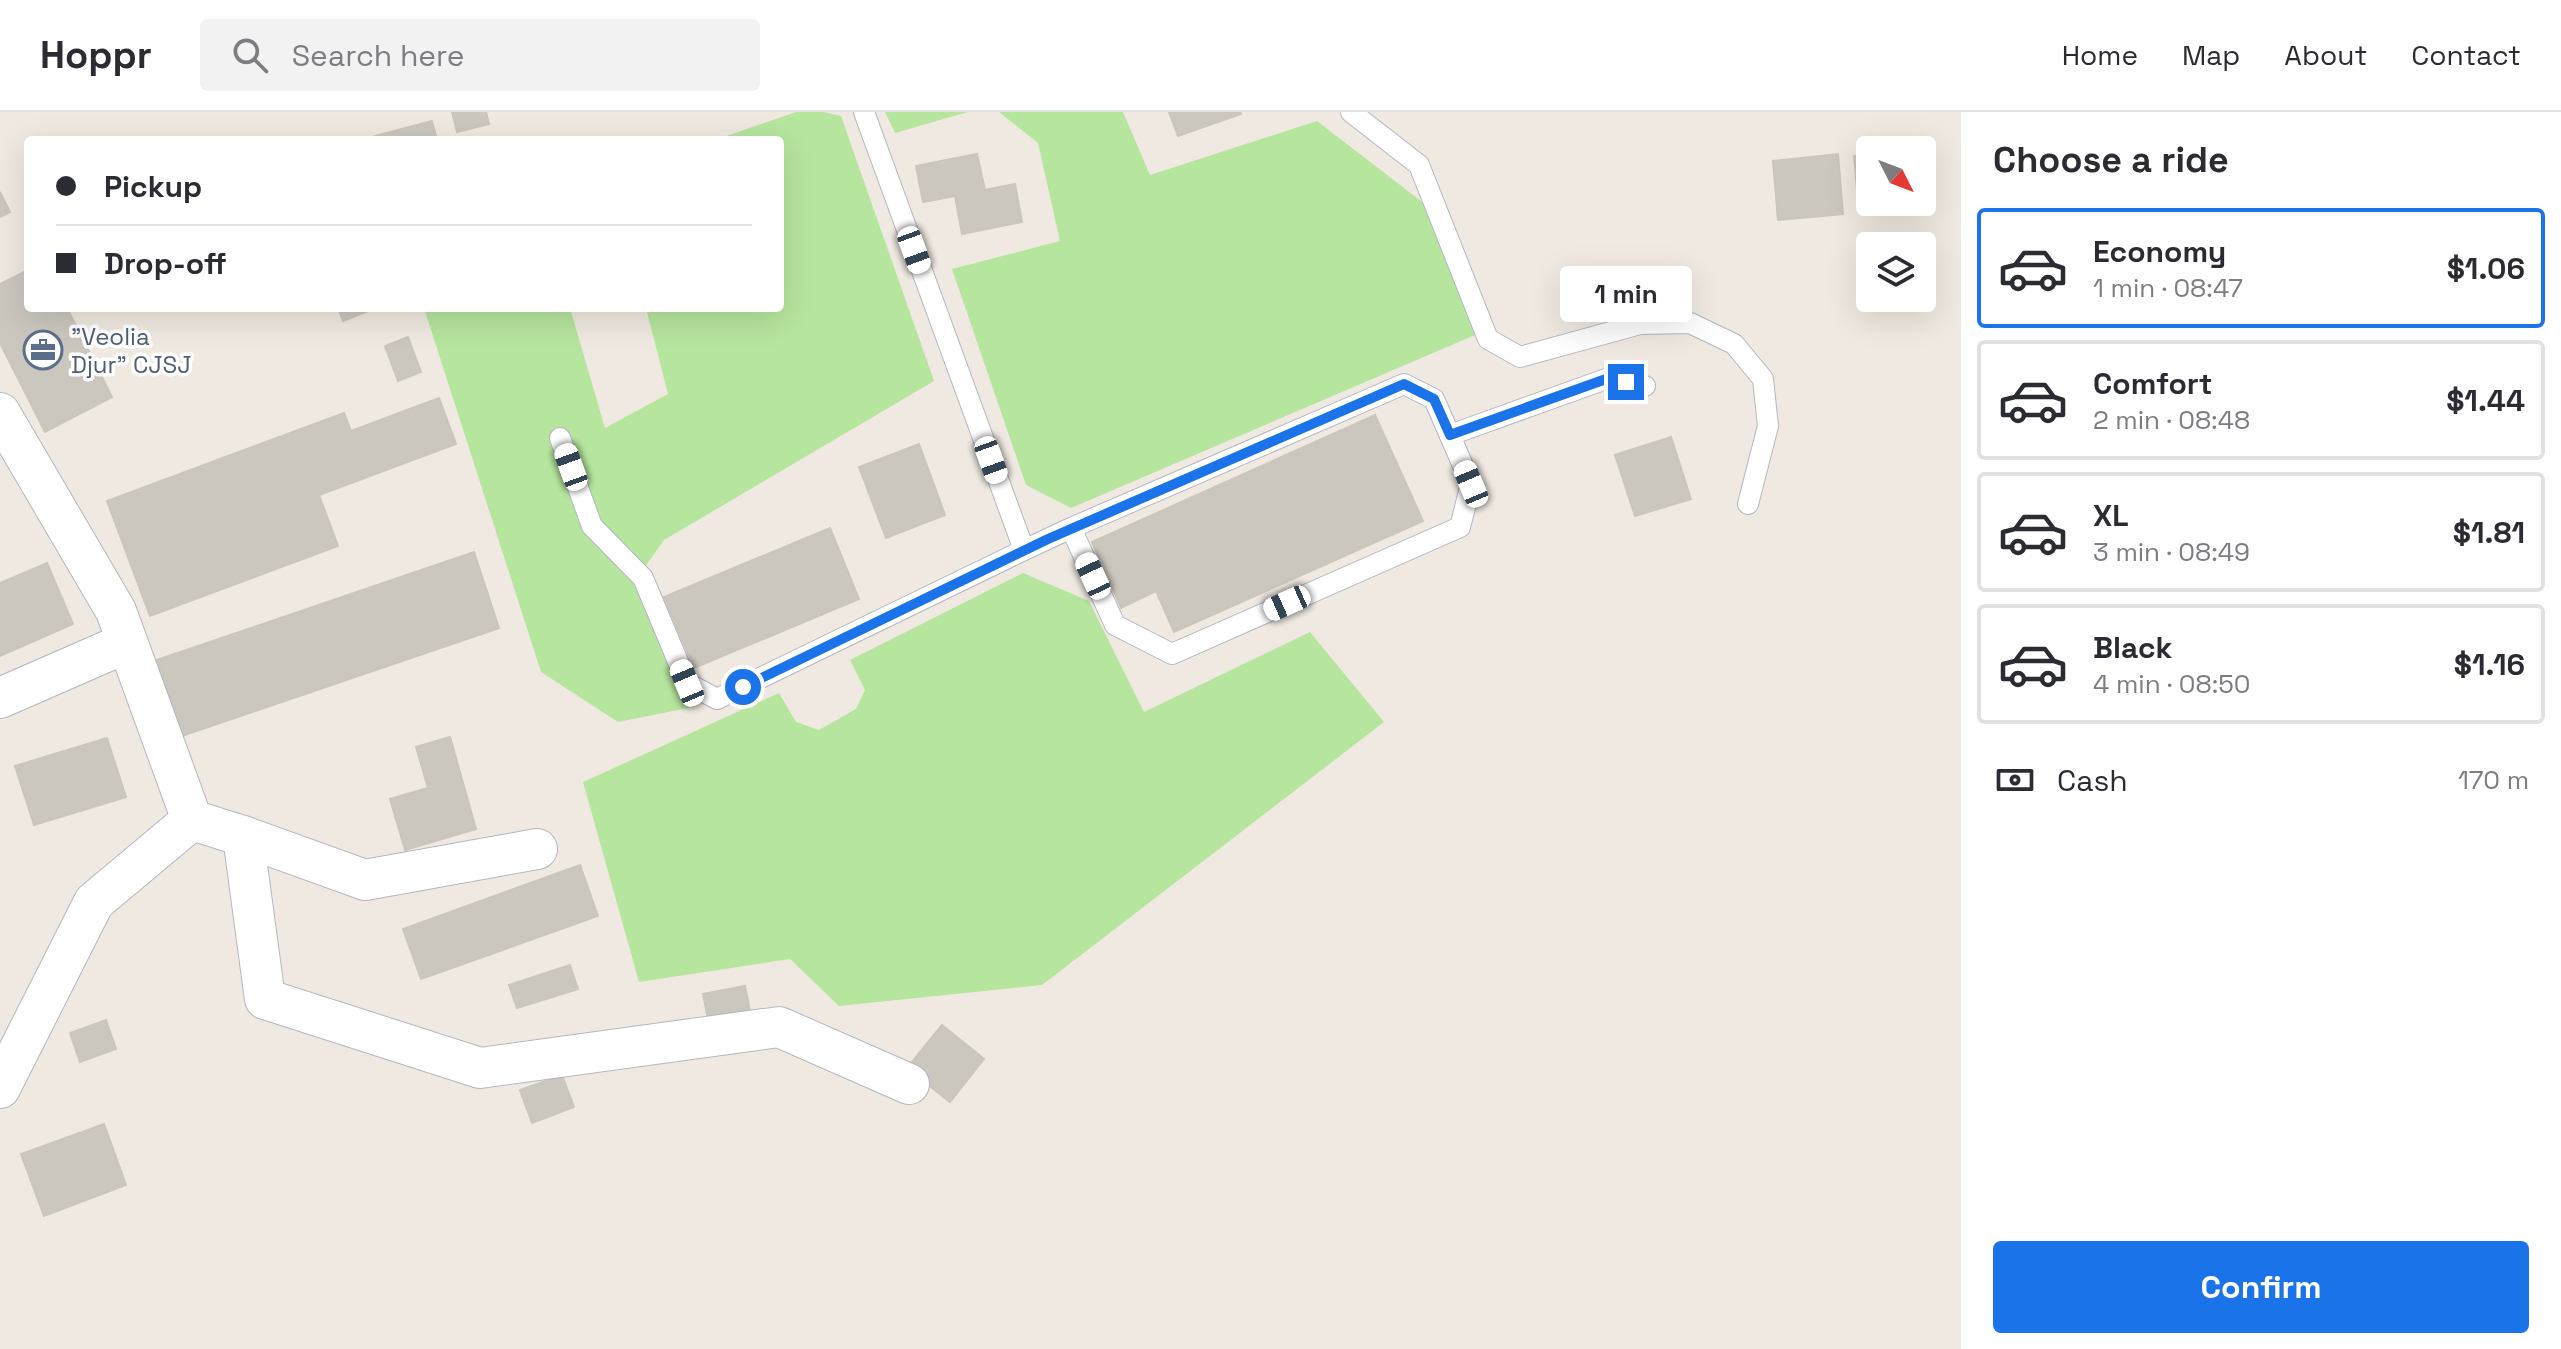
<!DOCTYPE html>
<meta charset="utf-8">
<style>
:root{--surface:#fff;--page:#f2f2f3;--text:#2b2b33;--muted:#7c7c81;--line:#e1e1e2;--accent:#1a73e8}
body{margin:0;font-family:"Space Grotesk",sans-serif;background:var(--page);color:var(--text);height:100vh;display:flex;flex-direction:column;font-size:30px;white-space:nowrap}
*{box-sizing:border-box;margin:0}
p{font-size:26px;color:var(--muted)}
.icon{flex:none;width:44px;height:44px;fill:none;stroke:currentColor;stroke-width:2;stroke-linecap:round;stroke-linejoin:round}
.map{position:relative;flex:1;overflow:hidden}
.side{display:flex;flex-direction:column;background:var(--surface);width:600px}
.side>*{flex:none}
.guide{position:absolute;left:24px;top:24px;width:760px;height:176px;border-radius:8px;box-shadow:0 8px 32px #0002;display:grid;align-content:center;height:176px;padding:0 32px;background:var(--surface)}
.needle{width:52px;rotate:132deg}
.tools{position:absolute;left:1856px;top:24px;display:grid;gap:16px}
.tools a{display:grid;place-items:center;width:80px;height:80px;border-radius:8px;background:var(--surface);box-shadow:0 8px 32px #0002;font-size:40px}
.end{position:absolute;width:36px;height:36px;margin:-18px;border:10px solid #1a73e8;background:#fff;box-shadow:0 0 0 4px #fff}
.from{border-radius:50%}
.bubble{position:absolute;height:56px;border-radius:8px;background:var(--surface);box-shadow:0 8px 32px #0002;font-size:26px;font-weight:700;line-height:56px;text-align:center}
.car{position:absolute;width:24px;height:48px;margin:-24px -12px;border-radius:10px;box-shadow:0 0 6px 2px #0007;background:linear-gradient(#fff 24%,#345 0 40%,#fff 0 76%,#345 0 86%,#fff 0)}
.guide b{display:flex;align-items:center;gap:28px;height:76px;font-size:30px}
.guide b+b{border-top:2px solid var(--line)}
.guide i{width:20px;height:20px;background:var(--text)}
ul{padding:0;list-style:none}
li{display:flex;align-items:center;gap:24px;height:120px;margin:0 16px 12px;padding:0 16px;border:4px solid var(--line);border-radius:8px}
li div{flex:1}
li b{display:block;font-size:30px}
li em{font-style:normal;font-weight:700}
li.on{border-color:var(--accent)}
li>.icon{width:72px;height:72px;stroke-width:1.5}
h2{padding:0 32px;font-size:36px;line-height:96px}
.pay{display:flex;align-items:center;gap:20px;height:88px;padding:0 32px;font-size:30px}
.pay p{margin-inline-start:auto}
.cta{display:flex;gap:16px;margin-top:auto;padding:16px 32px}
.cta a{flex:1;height:92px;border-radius:8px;background:var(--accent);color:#fff;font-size:32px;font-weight:700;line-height:92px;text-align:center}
header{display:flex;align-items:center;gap:48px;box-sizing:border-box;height:112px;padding:0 40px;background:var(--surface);border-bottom:2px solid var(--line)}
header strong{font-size:38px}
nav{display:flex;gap:44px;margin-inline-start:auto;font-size:28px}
.search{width:560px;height:72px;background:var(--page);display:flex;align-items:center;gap:20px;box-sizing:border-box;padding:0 28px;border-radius:8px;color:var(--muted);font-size:30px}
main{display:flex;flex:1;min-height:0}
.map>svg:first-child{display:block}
</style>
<header>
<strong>Hoppr</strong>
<div class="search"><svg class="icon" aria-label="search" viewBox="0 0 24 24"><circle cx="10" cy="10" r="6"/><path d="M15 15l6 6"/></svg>Search here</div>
<nav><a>Home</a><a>Map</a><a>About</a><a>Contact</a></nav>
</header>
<main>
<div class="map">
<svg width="1961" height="1237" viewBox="0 0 1961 1237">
<rect width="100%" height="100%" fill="#efe9e1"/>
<!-- green -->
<g fill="#b6e59e">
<polygon points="796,0 824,0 841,4 934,269 664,428 638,465 693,595 618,610 541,560 424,196 570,196 605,316 668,282 646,196 780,196 780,28 715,28"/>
<polygon points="885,0 968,0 895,21"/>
<polygon points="999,0 1123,0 1150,63 1317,9 1426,93 1475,223 1071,396 1026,373 952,157 1060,129 1038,31"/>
<polygon points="1023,461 1089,489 1144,600 1310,520 1384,610 1042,873 839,894 790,847 639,870 583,670 779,581 796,610 819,618 856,597 865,578 850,548"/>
</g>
<!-- building -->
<g fill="#cbc7bf" stroke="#cbc5ba" stroke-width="2">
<polygon points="452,0 486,0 489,12 457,20"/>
<polygon points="1169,0 1240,0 1241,2 1178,24"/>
<polygon points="432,9 437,28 373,28 372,25"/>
<polygon points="977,42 985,78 1015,72 1022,110 962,122 955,84 923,90 916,54"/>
<polygon points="1838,42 1843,102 1778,108 1773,49"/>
<polygon points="1870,43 1870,90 1919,90 1919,94 1859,100 1854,44"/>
<polygon points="0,80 10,100 0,105"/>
<polygon points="28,158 28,196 67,196 112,285 45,320 0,231 0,172"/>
<polygon points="338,196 376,196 343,209"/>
<polygon points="408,225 421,260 398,269 385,234"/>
<polygon points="439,286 456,332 319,383 338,434 150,504 107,389 344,301 351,319"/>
<polygon points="1375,303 1423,409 1174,520 1156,479 1121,496 1092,430"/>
<polygon points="1671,325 1691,387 1635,404 1615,343"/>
<polygon points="919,332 945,403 886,426 859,355"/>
<polygon points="830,416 859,487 694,556 664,485"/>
<polygon points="474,440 499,516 182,624 157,548"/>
<polygon points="47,451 73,512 0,544 0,471"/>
<polygon points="450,625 476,717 405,738 390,687 428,676 416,635"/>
<polygon points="107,626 126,685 34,713 15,654"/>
<polygon points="580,753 598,804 421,867 403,817"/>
<polygon points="570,853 578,877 517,896 509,873"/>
<polygon points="745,874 751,904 709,912 703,882"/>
<polygon points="106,908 116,937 80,950 70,921"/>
<polygon points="942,913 984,947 950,990 907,956"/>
<polygon points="562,963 574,995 532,1011 520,978"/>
<polygon points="104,1012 126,1073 44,1104 21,1042"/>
</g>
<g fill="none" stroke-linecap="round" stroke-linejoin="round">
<!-- lane casing -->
<g stroke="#b4b7c1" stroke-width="22">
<g id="lane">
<polyline points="864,0 1024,438"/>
<polyline points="1351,0 1419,53 1488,227 1520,245 1640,212 1690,211 1734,232 1763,267 1768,314 1748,392"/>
<polyline points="1450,323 1606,267 1645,274"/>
<polyline points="560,326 592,414 643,466 687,571 717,587 1024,438 1071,416 1404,272 1434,287 1471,372 1460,415 1172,542 1115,513 1071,416"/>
</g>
</g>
<!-- street casing -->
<g stroke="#b4b7c1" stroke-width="42">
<g id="street">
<polyline points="0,301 116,499 192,708"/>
<polyline points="0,586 126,531"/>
<polyline points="243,724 265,887 480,956 779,915 909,972"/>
<polyline points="0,976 94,790 192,708 243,724 365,768 537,737"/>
</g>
</g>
<!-- lane -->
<use href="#lane" stroke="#fff" stroke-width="20"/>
<!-- street -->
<use href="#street" stroke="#fff" stroke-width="40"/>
</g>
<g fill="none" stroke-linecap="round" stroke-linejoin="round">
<!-- route -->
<polyline stroke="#1a73e8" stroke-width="10" points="743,575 1048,427 1404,272 1434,287 1450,323 1606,267 1626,270"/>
</g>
<!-- icons -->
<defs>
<g id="office-ring" transform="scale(2)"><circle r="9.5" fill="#fff" stroke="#5c6f8a" stroke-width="1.5"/><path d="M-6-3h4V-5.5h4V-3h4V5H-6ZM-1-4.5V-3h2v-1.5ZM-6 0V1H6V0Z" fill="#5c6f8a"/></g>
</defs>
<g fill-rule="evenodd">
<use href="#office-ring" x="43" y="238"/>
</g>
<g text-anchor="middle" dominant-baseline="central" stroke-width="7" stroke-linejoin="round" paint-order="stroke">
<!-- service labels -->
<g font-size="24" fill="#4e5e75" stroke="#fff" text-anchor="start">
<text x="71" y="224">"Veolia<tspan x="71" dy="28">Djur" CJSJ</tspan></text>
</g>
</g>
</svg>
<div class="tools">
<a><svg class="needle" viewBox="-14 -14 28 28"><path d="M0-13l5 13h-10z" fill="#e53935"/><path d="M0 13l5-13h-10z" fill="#7c7c81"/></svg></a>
<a><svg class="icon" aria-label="layers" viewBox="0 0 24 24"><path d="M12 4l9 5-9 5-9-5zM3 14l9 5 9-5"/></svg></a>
</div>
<i class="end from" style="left:743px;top:575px"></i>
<i class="end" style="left:1626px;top:270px"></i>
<div class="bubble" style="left:1560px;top:154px;width:132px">1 min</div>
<i class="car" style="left:914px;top:138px;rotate:160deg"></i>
<i class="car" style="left:991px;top:348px;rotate:160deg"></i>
<i class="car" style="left:571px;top:355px;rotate:340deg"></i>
<i class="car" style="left:1471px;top:372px;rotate:337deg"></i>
<i class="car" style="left:1093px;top:464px;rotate:335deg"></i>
<i class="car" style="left:1287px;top:491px;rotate:246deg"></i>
<i class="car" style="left:687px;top:571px;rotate:337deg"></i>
<div class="guide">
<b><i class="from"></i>Pickup</b>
<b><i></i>Drop-off</b>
</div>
</div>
<section class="side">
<h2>Choose a ride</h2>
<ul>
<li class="on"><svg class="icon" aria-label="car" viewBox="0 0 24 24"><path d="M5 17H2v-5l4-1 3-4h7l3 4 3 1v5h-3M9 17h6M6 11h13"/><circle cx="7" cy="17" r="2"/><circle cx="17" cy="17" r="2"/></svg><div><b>Economy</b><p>1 min · 08:47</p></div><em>$1.06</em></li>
<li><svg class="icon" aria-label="car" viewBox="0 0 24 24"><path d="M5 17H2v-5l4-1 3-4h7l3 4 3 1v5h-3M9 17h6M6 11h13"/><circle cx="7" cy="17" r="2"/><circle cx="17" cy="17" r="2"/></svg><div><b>Comfort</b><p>2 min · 08:48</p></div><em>$1.44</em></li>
<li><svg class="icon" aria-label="car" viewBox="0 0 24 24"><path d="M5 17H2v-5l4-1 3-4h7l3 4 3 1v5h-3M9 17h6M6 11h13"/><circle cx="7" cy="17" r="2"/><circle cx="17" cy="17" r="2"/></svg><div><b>XL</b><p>3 min · 08:49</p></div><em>$1.81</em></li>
<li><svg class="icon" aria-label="car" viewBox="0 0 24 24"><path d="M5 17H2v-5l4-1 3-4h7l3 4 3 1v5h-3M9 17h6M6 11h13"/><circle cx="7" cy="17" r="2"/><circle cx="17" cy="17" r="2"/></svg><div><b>Black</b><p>4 min · 08:50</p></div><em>$1.16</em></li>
</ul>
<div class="pay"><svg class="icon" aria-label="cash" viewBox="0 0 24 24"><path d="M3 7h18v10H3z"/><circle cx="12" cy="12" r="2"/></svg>Cash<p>170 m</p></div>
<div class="cta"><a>Confirm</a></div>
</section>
</main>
